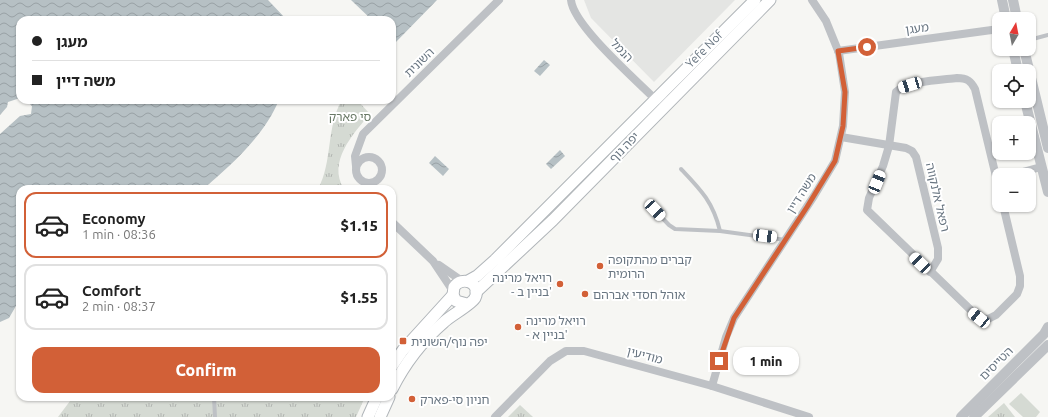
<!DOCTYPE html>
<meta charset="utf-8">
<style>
:root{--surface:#fff;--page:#f2f2f2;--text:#222;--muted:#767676;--line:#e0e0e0;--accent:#d26037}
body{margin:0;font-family:Ubuntu,"Noto Sans Hebrew",sans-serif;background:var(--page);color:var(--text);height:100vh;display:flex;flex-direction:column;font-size:15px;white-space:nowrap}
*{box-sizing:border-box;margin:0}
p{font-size:13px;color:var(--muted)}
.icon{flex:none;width:22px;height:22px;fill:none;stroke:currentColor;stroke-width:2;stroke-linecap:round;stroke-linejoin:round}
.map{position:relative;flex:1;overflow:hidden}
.side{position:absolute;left:16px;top:185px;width:380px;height:216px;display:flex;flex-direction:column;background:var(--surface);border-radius:12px;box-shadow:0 1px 3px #0004}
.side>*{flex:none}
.hud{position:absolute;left:16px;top:16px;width:380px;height:88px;border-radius:12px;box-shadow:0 1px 3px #0004;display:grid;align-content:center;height:88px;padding:0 16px;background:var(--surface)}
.needle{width:26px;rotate:10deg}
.tools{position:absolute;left:992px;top:12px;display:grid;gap:8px}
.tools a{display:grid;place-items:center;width:44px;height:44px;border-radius:8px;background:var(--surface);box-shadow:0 1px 3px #0004;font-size:20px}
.end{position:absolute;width:18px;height:18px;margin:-9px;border:5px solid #d26037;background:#fff;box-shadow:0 0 0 2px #fff}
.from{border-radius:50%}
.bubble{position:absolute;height:28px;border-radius:12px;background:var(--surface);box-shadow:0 1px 3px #0004;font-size:13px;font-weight:800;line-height:28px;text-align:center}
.car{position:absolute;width:12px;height:24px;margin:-12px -6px;border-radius:5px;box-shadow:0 0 3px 1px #0007;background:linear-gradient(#fff 24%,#345 0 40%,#fff 0 76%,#345 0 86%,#fff 0)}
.hud b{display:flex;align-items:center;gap:14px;height:38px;font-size:15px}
.hud b+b{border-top:1px solid var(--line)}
.hud i{width:10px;height:10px;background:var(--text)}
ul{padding:7px 0 0;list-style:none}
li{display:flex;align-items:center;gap:12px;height:66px;margin:0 8px 6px;padding:0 8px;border:2px solid var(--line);border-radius:12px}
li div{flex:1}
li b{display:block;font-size:15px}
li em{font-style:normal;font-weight:800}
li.active{border-color:var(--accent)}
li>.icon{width:36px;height:36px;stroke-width:1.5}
.button{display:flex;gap:8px;margin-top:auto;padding:8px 16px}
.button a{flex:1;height:46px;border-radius:12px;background:var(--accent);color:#fff;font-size:16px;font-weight:800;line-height:46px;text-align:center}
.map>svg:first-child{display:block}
</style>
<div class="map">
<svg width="1048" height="417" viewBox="0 0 1048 417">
<defs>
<pattern id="park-tufts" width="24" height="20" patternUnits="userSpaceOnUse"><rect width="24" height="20" fill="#d5dad3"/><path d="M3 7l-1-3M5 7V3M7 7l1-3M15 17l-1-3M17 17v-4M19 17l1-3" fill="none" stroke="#b1b5b1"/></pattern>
<pattern id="water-waves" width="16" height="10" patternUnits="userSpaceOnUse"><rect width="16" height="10" fill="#b6c0c4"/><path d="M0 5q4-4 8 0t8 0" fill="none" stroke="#98a1a5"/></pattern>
</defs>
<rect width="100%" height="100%" fill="#f6f6f3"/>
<!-- built -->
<polygon fill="#e4e5e3" points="584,0 735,0 654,82 591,18"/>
<!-- green -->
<polygon fill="#d5dad3" points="1021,393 1040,412 1036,417 1023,417 1009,404"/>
<!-- park -->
<g fill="url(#park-tufts)">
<path d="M 342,100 L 357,100 L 370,114 C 353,134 327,162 344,189 L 318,189 C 333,162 326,126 342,100 Z"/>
<polygon points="73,397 365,397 356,417 58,417"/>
<polygon points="1004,403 1015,417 988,417"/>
<polygon points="520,405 533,417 508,417"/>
</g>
<!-- water -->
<g fill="url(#water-waves)">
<path d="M 0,0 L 268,0 L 287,20 L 20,20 L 20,100 L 279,100 C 264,136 232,164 203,189 L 20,189 L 20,299 L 9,318 L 0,322 Z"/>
<polygon points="351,0 437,0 395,43 392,40 392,20 372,20"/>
<polygon points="544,60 550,65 540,76 534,71"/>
<polygon points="560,150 565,156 551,169 546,164"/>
<polygon points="435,156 449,169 443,176 429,163"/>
</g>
<!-- pier -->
<polygon fill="#f6f6f3" points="20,98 20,100 26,100 32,106 31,114 20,116 0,134 0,115 7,107 8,102"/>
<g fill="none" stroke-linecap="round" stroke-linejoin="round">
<!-- secondary casing -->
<g stroke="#b0b5b9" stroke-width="13">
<g id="secondary">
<polyline points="468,281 477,276 495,260 755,0"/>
<polyline points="476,292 553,220 770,0"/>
<polyline points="392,366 403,350 453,295"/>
<path d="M 392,389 C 405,363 422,341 444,322 C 450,316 472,304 475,298 C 482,283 462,275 454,287 L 453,295 L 456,301 L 467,304"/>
<polyline points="368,417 377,397"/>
<polyline points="380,417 389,397"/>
</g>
</g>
<!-- service -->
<g stroke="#bec1c5" stroke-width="4">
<polyline points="1029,40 1048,35"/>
<path d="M 681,169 C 701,190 713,202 720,231"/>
<polyline points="648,203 669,225 675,229 720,231 786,240"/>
<polyline points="214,397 215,417"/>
</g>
<!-- minor -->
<g stroke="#bec1c5" stroke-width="8">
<path d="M 571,0 C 573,25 635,79 655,99 L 663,101 L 670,100"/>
<polyline points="838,51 999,29"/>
<polyline points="841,137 906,148 912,151 916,157 938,248 938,259 930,272"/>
<circle cx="369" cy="170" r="13"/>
<polyline points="356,166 355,156 363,134 499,0"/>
<polyline points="1012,175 1041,167"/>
<path d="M 999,189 L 975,89 C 971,81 967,78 957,78 C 941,80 908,81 896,92 L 889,146 L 883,166 L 869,198 L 867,210 L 979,318 L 988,319 L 996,315 L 1017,294 L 1020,286 L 1020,276 L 1003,205"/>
<polyline points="392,222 433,261 453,291"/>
<polyline points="439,265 462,281"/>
<polyline points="712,386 726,337 734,318 814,196 835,161 843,126 845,92 839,53 826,21 812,0"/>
<polyline points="495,417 550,361 566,351 584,351 712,386 809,417"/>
</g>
<!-- tertiary -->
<g stroke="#bec1c5" stroke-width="10">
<polyline points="1002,0 1006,19"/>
<polyline points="1013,0 1017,19"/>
<polyline points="1013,49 1018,71"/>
<polyline points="1024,49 1048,148"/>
<polyline points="1025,101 1048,192"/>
<polyline points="961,417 1044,334 1048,327"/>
<polyline points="974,417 1048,345"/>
</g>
<!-- secondary -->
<use href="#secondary" stroke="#fff" stroke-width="11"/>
</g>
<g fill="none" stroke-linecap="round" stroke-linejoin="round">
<!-- route -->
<polyline stroke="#d26037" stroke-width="5" points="719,361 734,318 807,207 835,161 843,126 845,92 838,51 867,47"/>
</g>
<!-- markers -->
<g fill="#d26037" stroke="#fff" stroke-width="1.5">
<circle cx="600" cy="266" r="4"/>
<circle cx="560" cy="284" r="4"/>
<circle cx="585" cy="294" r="4"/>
<circle cx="518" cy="327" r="4"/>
<rect x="399" y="337" width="8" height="8" rx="2"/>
<circle cx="412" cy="399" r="4"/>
</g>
<g text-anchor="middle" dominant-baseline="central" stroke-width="4" stroke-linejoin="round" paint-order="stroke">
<!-- street labels -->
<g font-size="12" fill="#687581" stroke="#fff">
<text transform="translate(917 28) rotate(-8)">מעגן</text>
<text transform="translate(704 49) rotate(-45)">Yefe Nof</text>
<text transform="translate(622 50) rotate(46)">הנמל</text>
<text transform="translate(419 62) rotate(-44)">השונית</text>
<text transform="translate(624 147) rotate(-46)">יפה נוף</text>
<text transform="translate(801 193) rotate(-58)">משה דיין</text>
<text transform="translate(938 197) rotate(77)">רפאל אלנקווה</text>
<text transform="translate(645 355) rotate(15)">מודיעין</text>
<text transform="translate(996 363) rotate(-45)">הטייסים</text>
</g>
<!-- park labels -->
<g font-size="12" fill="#697966" stroke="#fff">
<text x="350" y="116">סי פארק</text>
</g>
<!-- poi labels -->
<g font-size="12" fill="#687581" stroke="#fff" text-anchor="start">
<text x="608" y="259">קברים מהתקופה<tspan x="608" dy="14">הרומית</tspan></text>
<text x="552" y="277" text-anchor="end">רויאל מרינה<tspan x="552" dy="14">- בניין ב'</tspan></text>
<text x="593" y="294">אוהל חסדי אברהם</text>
<text x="526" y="320">רויאל מרינה<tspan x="526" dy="14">- בניין א'</tspan></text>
<text x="411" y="341">יפה נוף/השונית</text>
<text x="420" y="399">חניון סי-פארק</text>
</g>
</g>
</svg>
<div class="tools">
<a><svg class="needle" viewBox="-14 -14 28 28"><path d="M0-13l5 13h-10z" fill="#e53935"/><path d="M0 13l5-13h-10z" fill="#767676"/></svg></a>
<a><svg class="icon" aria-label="locate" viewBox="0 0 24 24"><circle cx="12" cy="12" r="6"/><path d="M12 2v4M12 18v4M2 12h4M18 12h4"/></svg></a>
<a>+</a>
<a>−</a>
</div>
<i class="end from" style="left:867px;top:47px"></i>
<i class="end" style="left:719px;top:361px"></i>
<div class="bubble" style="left:733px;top:347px;width:66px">1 min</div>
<i class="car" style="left:910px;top:85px;rotate:253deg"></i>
<i class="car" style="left:877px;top:182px;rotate:22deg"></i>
<i class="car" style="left:655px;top:210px;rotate:137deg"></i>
<i class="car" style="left:765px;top:236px;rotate:97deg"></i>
<i class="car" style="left:920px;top:263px;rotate:314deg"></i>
<i class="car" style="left:979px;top:318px;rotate:309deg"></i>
<div class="hud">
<b><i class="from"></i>מעגן</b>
<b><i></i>משה דיין</b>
</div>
<section class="side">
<ul>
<li class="active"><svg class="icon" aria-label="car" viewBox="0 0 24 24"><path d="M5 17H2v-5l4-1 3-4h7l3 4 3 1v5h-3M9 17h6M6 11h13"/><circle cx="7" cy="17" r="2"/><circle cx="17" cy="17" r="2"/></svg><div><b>Economy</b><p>1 min · 08:36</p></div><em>$1.15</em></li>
<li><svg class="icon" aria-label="car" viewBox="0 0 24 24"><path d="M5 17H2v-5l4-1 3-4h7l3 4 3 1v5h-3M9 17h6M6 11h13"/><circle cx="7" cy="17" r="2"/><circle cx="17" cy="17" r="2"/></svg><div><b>Comfort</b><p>2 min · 08:37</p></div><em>$1.55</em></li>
</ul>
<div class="button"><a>Confirm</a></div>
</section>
</div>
